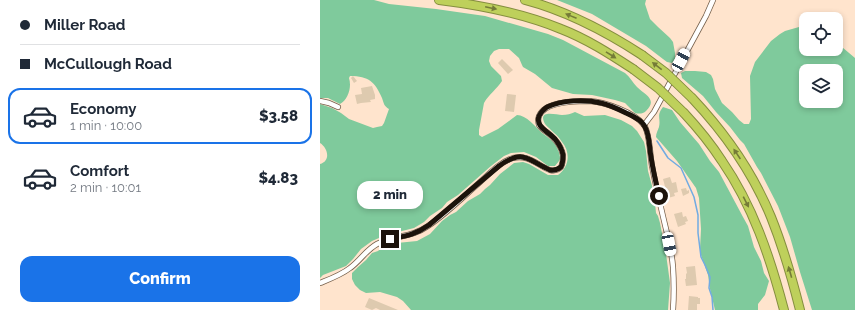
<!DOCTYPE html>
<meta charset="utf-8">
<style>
:root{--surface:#fff;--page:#f2f2f3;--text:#1f2937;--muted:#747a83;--line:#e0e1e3;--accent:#1a73e8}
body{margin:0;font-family:Raleway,sans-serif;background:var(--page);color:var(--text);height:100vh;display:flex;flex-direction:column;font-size:15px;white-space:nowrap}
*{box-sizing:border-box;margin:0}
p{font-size:13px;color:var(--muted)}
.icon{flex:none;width:22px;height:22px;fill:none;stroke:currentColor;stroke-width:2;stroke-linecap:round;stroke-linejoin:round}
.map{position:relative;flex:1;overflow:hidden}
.sheet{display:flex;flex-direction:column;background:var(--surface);width:320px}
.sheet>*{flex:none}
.guide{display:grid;align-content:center;height:88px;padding:0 20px;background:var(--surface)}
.tools{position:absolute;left:479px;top:12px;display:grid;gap:8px}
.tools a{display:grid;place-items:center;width:44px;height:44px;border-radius:8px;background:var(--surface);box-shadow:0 2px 6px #0003;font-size:20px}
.end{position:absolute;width:18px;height:18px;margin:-9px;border:5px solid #1c130b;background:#fff;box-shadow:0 0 0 2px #fff}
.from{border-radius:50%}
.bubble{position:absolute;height:28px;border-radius:12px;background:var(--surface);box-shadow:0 2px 6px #0003;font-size:13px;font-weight:800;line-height:28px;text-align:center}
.car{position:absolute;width:12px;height:24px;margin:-12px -6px;border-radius:5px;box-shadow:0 0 3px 1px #0007;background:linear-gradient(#fff 24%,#345 0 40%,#fff 0 76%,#345 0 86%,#fff 0)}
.guide b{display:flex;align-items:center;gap:14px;height:38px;font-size:15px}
.guide b+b{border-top:1px solid var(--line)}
.guide i{width:10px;height:10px;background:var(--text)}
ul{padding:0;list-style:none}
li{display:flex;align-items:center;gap:12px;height:56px;margin:0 8px 6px;padding:0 12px;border:2px solid transparent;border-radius:12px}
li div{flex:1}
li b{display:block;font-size:15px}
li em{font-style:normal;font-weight:800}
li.on{border-color:var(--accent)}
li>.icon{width:36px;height:36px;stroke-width:1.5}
.cta{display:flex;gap:8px;margin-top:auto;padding:8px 20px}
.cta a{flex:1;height:46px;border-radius:12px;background:var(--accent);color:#fff;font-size:16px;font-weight:800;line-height:46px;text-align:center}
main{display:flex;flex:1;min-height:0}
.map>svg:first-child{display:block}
</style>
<main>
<section class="sheet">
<div class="guide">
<b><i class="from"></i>Miller Road</b>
<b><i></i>McCullough Road</b>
</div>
<ul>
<li class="on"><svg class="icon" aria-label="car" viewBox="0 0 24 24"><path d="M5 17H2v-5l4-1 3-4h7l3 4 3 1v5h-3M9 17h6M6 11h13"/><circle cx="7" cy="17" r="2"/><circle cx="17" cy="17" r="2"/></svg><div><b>Economy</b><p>1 min · 10:00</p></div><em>$3.58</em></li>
<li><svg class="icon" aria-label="car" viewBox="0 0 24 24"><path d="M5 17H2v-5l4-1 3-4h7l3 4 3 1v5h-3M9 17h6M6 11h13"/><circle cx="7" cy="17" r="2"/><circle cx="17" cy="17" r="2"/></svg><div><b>Comfort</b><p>2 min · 10:01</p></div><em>$4.83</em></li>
</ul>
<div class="cta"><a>Confirm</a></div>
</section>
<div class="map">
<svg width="535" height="310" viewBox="0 0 535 310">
<rect width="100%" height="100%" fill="#ffe4cd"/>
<!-- forest -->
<g fill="#7fca9c" fill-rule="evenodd">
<path d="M 0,0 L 54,0 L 69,4 L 116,9 L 165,16 L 228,34 L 243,40 L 305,73 C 310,77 313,83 317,87 C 325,95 338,99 326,111 C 323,114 319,114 315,113 L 305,103 L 295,100 L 272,95 L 253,94 L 232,88 L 215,74 L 203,67 L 202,65 L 199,58 L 189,49 L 179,49 L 174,51 L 170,56 L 169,61 L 171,66 L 181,76 L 182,81 C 177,89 169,94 164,103 L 159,130 L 159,135 L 162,137 L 178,129 L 197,115 C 206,115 216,127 222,133 C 226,136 231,139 234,143 C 237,147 240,153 240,158 C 240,161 237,163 235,166 L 228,166 L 216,157 L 204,152 L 191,153 L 184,156 L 171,166 L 138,195 L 127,202 L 122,208 L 110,216 L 104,222 L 94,228 L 66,235 L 52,241 L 41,249 L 33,259 L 26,266 L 3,275 L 0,278 L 0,164 C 11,161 8,148 0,143 L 0,104 L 12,108 L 21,113 L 29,119 L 53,128 L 57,127 L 62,126 L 64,123 L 69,109 C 64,106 64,104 62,98 C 55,82 49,76 30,76 L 29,78 C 32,87 28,100 20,104 L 8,98 L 0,98 Z"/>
<polygon points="237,0 326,0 325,4 330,19 338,27 350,38 353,42 355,53 355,59 352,63 347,62 343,59 326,46 272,14"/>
<path d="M 486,25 L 486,49 L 516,49 L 516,42 L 535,58 L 535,310 L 492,310 L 480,272 L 470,237 L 458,206 L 441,173 L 437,167 L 424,144 L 420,140 L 410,127 L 396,112 L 383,96 L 362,78 L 361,73 L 365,71 L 375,71 L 386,72 L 391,75 L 393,79 L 395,89 L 402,103 L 412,112 L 419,120 L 424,124 L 429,124 L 431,119 L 430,76 L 435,62 L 451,41 L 460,34 L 465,31 ZM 486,71 L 516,71 L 516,101 L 486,101 Z"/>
<path d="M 343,107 L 352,110 L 360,122 L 379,144 L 390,161 L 399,172 L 423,217 L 428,226 L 434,247 L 441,261 L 444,273 L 449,281 L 445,295 L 438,304 L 438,310 L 395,310 L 390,289 L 388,275 L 381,255 L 380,249 L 381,229 L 379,198 L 376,188 L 357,161 L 336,137 C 336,133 338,130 339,127 C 341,118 336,116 343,107 Z"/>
<path d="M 255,112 L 264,116 L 285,115 L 301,120 L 312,126 L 317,131 L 324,142 L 326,151 L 328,171 L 334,193 L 336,213 L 338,216 L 340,223 L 346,254 L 350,283 L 348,310 L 91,310 L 83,301 L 77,297 L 60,292 L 46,293 L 40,290 L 35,285 L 32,279 L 32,273 L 38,267 L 46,260 L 52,253 L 58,251 L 61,248 L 77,243 L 97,241 L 110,234 L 122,221 L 130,215 L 136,212 L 148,201 L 160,194 L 165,189 L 170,185 L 180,174 L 194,163 L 203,162 L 209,164 L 228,175 L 238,175 C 249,167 251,153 242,142 C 238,135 230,130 225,124 C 217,109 236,115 242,115 C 247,115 251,114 255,112 Z"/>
</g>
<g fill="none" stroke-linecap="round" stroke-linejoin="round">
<!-- stream -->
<polyline stroke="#71abe2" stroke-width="1.5" points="337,141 348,158 361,168 374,197 378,215 378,233 381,257 385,265 390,277 389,288 392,297 393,310"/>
</g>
<!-- building -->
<g fill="#decaaf">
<polygon points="182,59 193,70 188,74 178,63"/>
<polygon points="33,76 37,81 34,83 31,78"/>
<polygon points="52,86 55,95 55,99 50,100 51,102 41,103 37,104 35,95 42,94 41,88"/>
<polygon points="187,94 196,95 194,112 185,111"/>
<polygon points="350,177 352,183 356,182 358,192 354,193 355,196 348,198 343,179"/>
<polygon points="366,188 367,191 369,190 369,193 363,196 361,189"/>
<polygon points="362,212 363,217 366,216 368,221 365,222 366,224 358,227 354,214"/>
<polygon points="375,266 377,285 366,286 365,279 366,279 366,274 367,273 366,267"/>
<polygon points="369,296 378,297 378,298 380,298 380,304 377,304 377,310 368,310"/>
<polygon points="49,298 78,310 60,310 56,308 52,310 45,307"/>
</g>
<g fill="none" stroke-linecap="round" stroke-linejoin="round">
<!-- street casing -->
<g stroke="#755f4a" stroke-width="6">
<g id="street">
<polyline points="0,101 9,103 18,107"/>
<polyline points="324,125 334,112 386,16 393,0"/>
<path d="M 0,283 C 10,279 21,275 30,268 C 40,261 46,250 57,244 C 74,235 91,238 108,226 C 126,214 143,197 159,183 C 169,174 180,162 193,158 C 208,154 217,165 230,170 C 234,171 238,170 241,167 C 243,163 243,159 243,155 C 241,145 235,139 228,133 C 225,131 221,128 219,125 C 218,122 218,119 219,116 C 225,101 256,101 269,101 C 285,102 314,112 324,125 C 330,133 330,156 332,166 C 336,187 341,208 346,229 C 349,241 352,254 353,267 C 354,282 354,296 353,310"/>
</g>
</g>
<!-- highway casing -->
<g stroke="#858e3f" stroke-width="10">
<g id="highway">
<path d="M 119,0 C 160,5 202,13 241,29 C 267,39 290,54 313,69"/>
<path d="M 205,0 C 247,11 285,31 322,55"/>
<path d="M 372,98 C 405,133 433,173 451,217 C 463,247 472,278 480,310"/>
<path d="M 364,113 C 378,128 391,144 402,161 C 433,206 450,257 464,310"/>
</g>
</g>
<!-- street -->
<use href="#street" stroke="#fff" stroke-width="4.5"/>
<!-- highway -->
<use href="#highway" stroke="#bed05b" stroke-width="8"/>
<!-- highway-bridge casing -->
<g stroke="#858e3f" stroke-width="10" stroke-linecap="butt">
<g id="highway-bridge">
<polyline points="322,55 346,73 372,98"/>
<polyline points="313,69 338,88 364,113"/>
</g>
</g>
<!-- highway-bridge -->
<use href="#highway-bridge" stroke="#bed05b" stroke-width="8"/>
</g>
<!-- one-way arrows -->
<defs><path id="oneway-solid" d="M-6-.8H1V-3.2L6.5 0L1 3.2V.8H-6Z"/></defs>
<g fill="#757b37">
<use href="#oneway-solid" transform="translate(171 8) rotate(12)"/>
<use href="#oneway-solid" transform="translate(251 16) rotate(-158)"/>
<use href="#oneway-solid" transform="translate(291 55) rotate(32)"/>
<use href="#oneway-solid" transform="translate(337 66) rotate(-142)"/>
<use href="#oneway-solid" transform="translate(417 154) rotate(-124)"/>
<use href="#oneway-solid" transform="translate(426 202) rotate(63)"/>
<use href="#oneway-solid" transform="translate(470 272) rotate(-106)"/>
</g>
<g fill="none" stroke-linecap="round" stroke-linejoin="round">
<!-- route -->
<path stroke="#1c130b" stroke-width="5" d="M 70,239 C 86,236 95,235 109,225 L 179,166 C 204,148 207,160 230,170 C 234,171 237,170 241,167 C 243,163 243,159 243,155 C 242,149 239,144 235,139 C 229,132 215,127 219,116 C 221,112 224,109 227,107 C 242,100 265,99 281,103 C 290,105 298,109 306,113 C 313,116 322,120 325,127 C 330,136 329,147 331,157 C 333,170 336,183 339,196"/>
</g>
</svg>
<div class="tools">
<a><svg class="icon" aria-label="locate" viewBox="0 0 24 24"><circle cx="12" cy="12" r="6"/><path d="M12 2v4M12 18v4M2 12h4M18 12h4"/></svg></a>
<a><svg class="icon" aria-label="layers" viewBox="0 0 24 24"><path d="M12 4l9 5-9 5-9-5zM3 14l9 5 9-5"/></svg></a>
</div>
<i class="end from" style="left:339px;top:196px"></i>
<i class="end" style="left:70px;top:239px"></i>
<div class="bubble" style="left:37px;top:181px;width:66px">2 min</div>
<i class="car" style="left:361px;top:60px;rotate:28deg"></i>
<i class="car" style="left:349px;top:244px;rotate:169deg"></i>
</div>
</main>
